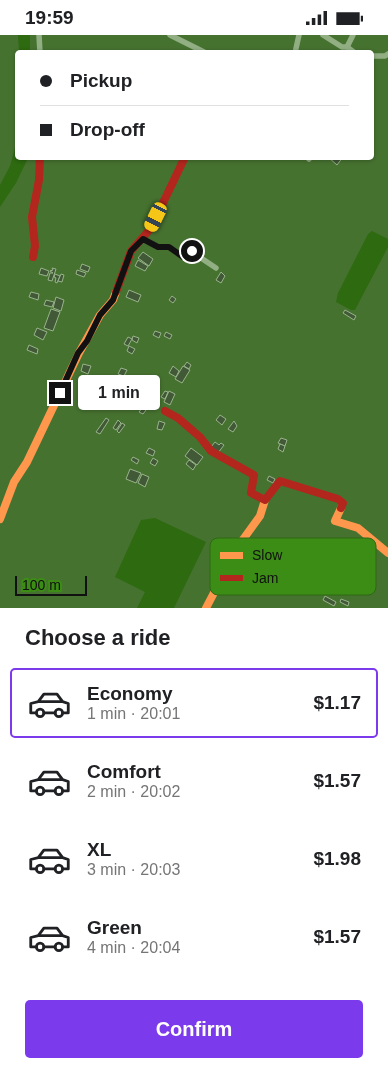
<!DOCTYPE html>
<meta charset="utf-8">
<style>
:root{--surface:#fff;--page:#f6f6f6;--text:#202124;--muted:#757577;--line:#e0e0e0;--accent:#7c3aed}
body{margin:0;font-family:Helvetica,sans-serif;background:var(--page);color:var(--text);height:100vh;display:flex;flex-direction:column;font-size:19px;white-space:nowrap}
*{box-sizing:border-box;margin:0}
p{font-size:16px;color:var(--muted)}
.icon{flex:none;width:28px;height:28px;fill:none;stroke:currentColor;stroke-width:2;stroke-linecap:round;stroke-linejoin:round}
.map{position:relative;height:573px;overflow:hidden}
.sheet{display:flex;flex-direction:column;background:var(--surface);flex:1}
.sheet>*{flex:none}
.guide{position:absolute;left:15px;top:15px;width:359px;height:110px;border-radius:5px;box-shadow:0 1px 4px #0004;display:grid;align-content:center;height:110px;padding:0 25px;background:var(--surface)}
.scale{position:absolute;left:15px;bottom:12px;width:72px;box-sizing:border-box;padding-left:5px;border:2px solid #111;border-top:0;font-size:14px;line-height:18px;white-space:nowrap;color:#111;-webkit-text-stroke:4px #3c8d15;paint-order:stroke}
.end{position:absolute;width:22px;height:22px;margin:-11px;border:6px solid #111;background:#fff;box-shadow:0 0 0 2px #fff}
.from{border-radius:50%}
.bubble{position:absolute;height:35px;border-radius:5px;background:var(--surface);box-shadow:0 1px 4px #0004;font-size:16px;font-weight:700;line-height:35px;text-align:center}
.car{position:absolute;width:15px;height:30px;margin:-15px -8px;border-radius:6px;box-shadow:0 0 4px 1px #0007;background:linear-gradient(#f5c518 24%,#345 0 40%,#f5c518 0 76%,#345 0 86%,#f5c518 0)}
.guide b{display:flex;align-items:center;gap:18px;height:48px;font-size:19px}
.guide b+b{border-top:1px solid var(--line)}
.guide i{width:12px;height:12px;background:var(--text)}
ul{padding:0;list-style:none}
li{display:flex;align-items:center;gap:15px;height:70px;margin:0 10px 8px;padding:0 15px;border:2px solid transparent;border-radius:5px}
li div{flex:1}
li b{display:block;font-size:19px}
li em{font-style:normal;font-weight:700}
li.active{border-color:var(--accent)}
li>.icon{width:45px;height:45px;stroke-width:1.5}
h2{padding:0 25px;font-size:22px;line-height:60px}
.button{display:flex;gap:10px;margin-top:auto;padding:10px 25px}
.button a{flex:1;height:58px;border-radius:5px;background:var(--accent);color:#fff;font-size:20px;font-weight:700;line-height:58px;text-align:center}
.status{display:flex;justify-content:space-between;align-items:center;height:35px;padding:0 25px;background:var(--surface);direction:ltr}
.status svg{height:14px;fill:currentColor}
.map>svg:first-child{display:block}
</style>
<div class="status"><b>19:59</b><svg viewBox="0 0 49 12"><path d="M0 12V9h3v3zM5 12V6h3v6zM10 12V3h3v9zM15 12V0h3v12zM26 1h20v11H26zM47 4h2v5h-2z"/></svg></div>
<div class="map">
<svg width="388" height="573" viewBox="0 0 388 573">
<rect width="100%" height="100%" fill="#467230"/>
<!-- water -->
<g fill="#2d6a10">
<polygon points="18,0 30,0 30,17 19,17"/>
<polygon points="17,106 18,122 28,123 16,148 0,172 0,150 10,131"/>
<polygon points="372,196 388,204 388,212 355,275 351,275 336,267 338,258 368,199"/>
<polygon points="155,483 206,507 174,573 137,573 145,557 115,542 141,485"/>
</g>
<!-- building -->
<g fill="#425937" stroke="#99b38c">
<polygon points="328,122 343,122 337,130"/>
<polygon points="143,217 153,224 149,231 138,223"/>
<polygon points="138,225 148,231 145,236 135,231"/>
<polygon points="82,229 90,232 88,237 80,234"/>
<polygon points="41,233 49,236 47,241 39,239"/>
<polygon points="52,233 56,234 52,246 48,245 50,238 53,238 50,236 53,235"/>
<polygon points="77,235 86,238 84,242 76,239"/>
<polygon points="221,237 225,241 221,248 216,245"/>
<polygon points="55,239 60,241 57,248 55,247 56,243 54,242"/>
<polygon points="61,239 64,240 62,247 58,246"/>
<polygon points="129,255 141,260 138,267 126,262"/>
<polygon points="31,257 39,259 38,265 29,262"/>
<polygon points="172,261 176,264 173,268 169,265"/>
<polygon points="56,262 64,265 61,276 53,273"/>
<polygon points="46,265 54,267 52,272 44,270"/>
<polygon points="51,274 60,277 53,296 44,293"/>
<polygon points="345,275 356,281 354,285 343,278"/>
<polygon points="37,293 47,297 43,305 34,300"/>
<polygon points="155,296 161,298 159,303 153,300"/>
<polygon points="166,297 172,300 170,304 164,301"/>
<polygon points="133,301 139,303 137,308 132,305"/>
<polygon points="128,302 132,304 128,311 124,309"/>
<polygon points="29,310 38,314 37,319 27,315"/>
<polygon points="129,311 135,314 132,319 127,316"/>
<polygon points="187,327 191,330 189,334 184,331"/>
<polygon points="83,329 91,331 88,339 81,336"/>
<polygon points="173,331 179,336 176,342 169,338"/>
<polygon points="183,331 190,335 182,348 175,344"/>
<polygon points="121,333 127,335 124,341 118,339"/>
<polygon points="165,356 168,357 165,364 161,362"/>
<polygon points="169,356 175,359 170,370 164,367"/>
<polygon points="110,360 114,361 113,367 109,366"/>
<circle cx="147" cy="369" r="4"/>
<polygon points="143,372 146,375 143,379 139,377"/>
<polygon points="220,380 226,384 222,390 216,385"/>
<polygon points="106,383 109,385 100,399 96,397"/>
<polygon points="118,385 121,388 116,395 113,393"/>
<polygon points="159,386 165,388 162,395 157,394"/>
<polygon points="234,386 237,391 233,397 228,394"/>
<polygon points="122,388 125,390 119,398 117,396"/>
<polygon points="281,403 287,405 285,411 278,408"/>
<polygon points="215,407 219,410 221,408 224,410 218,418 211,412"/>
<polygon points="280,409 285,411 283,417 278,414"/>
<polygon points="149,413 155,416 153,421 146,418"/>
<polygon points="191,413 203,422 197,430 185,421"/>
<polygon points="133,422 139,425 137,429 131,425"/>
<polygon points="153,423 158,426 155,431 150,428"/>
<polygon points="189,425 196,430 193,435 186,429"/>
<polygon points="130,434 141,438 136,448 126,444"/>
<polygon points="142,439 149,442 145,452 138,448"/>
<polygon points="269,441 275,444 273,448 267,445"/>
<polygon points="325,561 336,567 334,571 323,565"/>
<polygon points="341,564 349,567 348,571 340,567"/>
</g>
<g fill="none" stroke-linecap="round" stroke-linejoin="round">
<!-- street -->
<g stroke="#92af84" stroke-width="5.5">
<polyline points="39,0 40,18"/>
<polyline points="170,0 206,18"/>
<polyline points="323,0 342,12 347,12 353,0"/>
<polyline points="347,12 355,18"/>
<polyline points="295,18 299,0"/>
<polyline points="371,21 385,21 388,19"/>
<polyline points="307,122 309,124"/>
<polyline points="143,204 158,212 169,212 183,222 192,217 216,233"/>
</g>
<!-- slow -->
<g stroke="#ff974d" stroke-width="8">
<polyline points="341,473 335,486 358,493 388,518"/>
<polyline points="0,484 14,447 27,427 79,318 100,280 113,265 116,257"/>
<polyline points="206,573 239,510 260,481 265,465"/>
</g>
<!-- jam -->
<g stroke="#b3261e" stroke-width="8">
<polyline points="33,222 35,211 32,182 39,145 40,122"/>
<polyline points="116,257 131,216 151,193 185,122"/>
<polyline points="165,376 178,383 200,402 211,416 254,440 251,458 265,465 280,446 338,464 343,468 341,473"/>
</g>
</g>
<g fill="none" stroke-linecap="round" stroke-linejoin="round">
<!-- route -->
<polyline stroke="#111" stroke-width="6" points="60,358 78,318 87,306 100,280 113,265 131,216 143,204 158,212 169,212 183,222 192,216"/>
</g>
<!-- legend -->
<rect x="210" y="503" width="166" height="57" rx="8" fill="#3c8d15" stroke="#2f6814" stroke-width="1"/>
<rect x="220" y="517" width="23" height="7" fill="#ff974d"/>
<rect x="220" y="540" width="23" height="6" fill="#b3261e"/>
<g font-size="14" fill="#111">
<text x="252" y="525">Slow</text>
<text x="252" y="548">Jam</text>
</g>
</svg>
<div class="scale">100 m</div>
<i class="end from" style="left:192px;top:216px"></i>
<i class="end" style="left:60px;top:358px"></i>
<div class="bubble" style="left:78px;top:340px;width:82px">1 min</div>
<i class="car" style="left:156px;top:182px;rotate:206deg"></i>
<div class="guide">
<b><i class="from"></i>Pickup</b>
<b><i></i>Drop-off</b>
</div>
</div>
<section class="sheet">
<h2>Choose a ride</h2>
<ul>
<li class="active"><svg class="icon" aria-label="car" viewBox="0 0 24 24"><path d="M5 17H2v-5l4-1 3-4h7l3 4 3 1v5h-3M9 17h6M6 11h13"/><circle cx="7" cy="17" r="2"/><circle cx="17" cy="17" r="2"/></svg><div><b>Economy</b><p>1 min · 20:01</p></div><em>$1.17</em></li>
<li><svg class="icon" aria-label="car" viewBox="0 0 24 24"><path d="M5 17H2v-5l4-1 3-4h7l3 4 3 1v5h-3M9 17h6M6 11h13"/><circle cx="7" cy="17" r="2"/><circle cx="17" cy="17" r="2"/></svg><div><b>Comfort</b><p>2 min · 20:02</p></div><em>$1.57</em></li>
<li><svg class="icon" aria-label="car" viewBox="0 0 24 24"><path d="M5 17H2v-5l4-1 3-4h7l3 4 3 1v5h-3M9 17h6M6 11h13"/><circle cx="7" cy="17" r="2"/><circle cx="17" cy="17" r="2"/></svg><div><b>XL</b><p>3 min · 20:03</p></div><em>$1.98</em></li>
<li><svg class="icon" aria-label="car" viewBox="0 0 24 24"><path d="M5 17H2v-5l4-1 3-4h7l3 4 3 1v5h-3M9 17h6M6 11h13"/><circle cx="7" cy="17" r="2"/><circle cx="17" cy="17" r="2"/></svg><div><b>Green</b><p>4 min · 20:04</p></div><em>$1.57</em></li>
</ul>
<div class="button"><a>Confirm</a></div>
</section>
